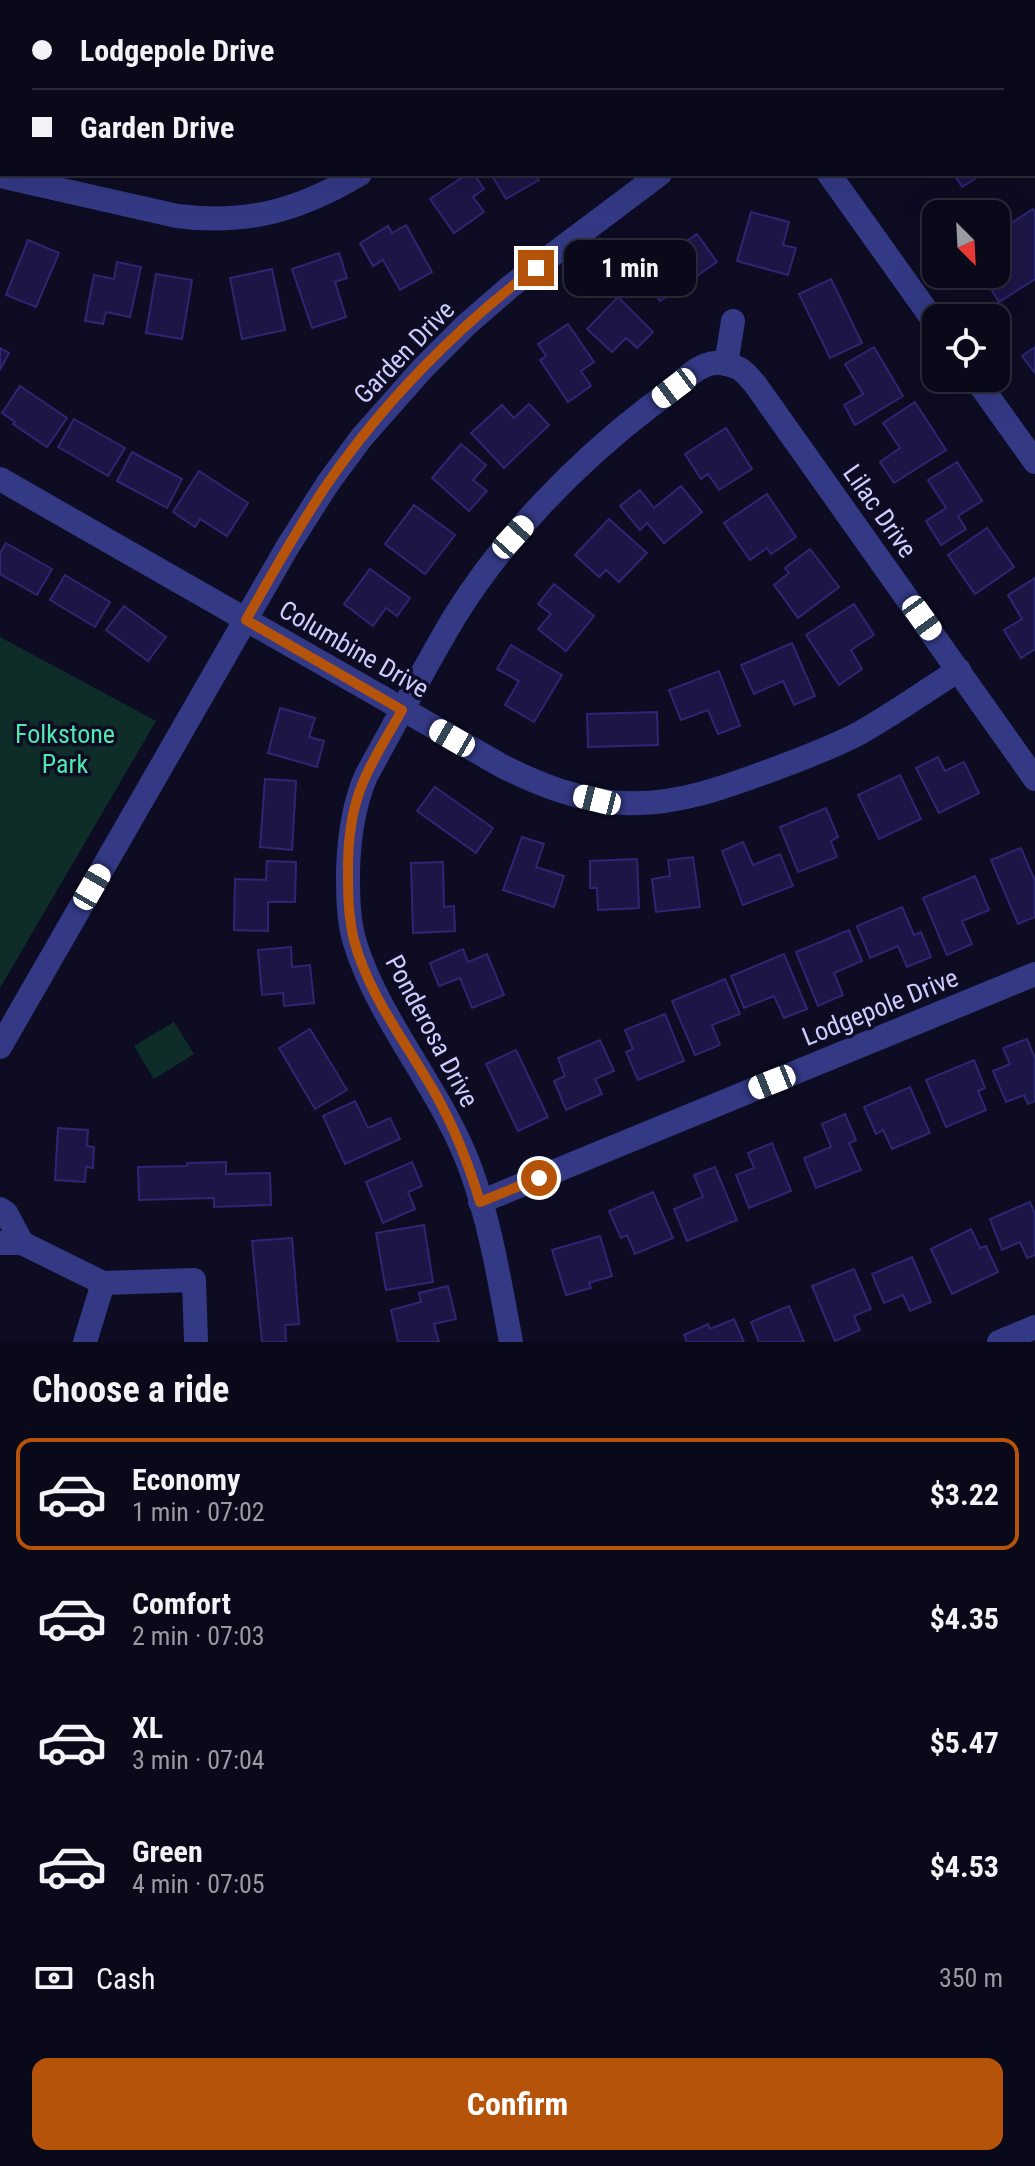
<!DOCTYPE html>
<meta charset="utf-8">
<style>
:root{--surface:#0a091a;--page:#181727;--text:#f1f3f6;--muted:#999aa2;--line:#2a2a39;--accent:#b45309}
body{margin:0;font-family:"Roboto Condensed",sans-serif;background:var(--page);color:var(--text);height:100vh;display:flex;flex-direction:column;font-size:30px;white-space:nowrap}
*{box-sizing:border-box;margin:0}
p{font-size:26px;color:var(--muted)}
.icon{flex:none;width:44px;height:44px;fill:none;stroke:currentColor;stroke-width:2;stroke-linecap:round;stroke-linejoin:round}
.map{position:relative;height:1342px;overflow:hidden}
.panel{display:flex;flex-direction:column;background:var(--surface);flex:1}
.panel>*{flex:none}
.hud{position:absolute;left:0px;top:0px;width:1036px;height:176px;box-shadow:0 8px 32px #0002,0 0 0 2px var(--line);display:grid;align-content:center;height:176px;padding:0 32px;background:var(--surface)}
.needle{width:52px;rotate:156deg}
.controls{position:absolute;left:922px;top:200px;display:grid;gap:16px}
.controls a{display:grid;place-items:center;width:88px;height:88px;border-radius:16px;background:var(--surface);box-shadow:0 8px 32px #0002,0 0 0 2px var(--line);font-size:40px}
.end{position:absolute;width:36px;height:36px;margin:-18px;border:10px solid #b45309;background:#fff;box-shadow:0 0 0 4px #fff}
.from{border-radius:50%}
.bubble{position:absolute;height:56px;border-radius:16px;background:var(--surface);box-shadow:0 8px 32px #0002,0 0 0 2px var(--line);font-size:26px;font-weight:700;line-height:56px;text-align:center}
.car{position:absolute;width:24px;height:48px;margin:-24px -12px;border-radius:10px;box-shadow:0 0 6px 2px #0007;background:linear-gradient(#fff 24%,#345 0 40%,#fff 0 76%,#345 0 86%,#fff 0)}
.hud b{display:flex;align-items:center;gap:28px;height:76px;font-size:30px}
.hud b+b{border-top:2px solid var(--line)}
.hud i{width:20px;height:20px;background:var(--text)}
ul{padding:0;list-style:none}
li{display:flex;align-items:center;gap:24px;height:112px;margin:0 16px 12px;padding:0 16px;border:4px solid transparent;border-radius:16px}
li div{flex:1}
li b{display:block;font-size:30px}
li em{font-style:normal;font-weight:700}
li.on{border-color:var(--accent)}
li>.icon{width:72px;height:72px;stroke-width:1.5}
h2{padding:0 32px;font-size:36px;line-height:96px}
.pay{display:flex;align-items:center;gap:20px;height:88px;padding:0 32px;font-size:30px}
.pay p{margin-inline-start:auto}
.button{display:flex;gap:16px;margin-top:auto;padding:16px 32px}
.button a{flex:1;height:92px;border-radius:16px;background:var(--accent);color:#fff;font-size:32px;font-weight:700;line-height:92px;text-align:center}
.map>svg:first-child{display:block}
</style>
<div class="map">
<svg width="1035" height="1342" viewBox="0 0 1035 1342">
<rect width="100%" height="100%" fill="#0d0c22"/>
<!-- green -->
<g fill="#0e2d28">
<polygon points="0,637 156,721 0,988"/>
<polygon points="174,1022 194,1054 154,1079 134,1046"/>
</g>
<!-- building -->
<g fill="#1b1645" stroke="#2d2673" stroke-width="2">
<polygon points="517,0 592,0 593,2 518,2"/>
<polygon points="1014,0 1035,0 1034,49 1034,2 1011,2"/>
<polygon points="467,174 474,174 484,189 473,197 484,212 454,233 430,199"/>
<polygon points="491,174 535,174 539,180 506,199"/>
<polygon points="954,174 982,174 962,187"/>
<polygon points="1033,209 1035,212 1035,279 999,302 982,274 996,274 996,233"/>
<polygon points="751,212 789,222 783,245 796,248 788,275 737,261"/>
<polygon points="406,225 432,272 400,290 383,260 373,266 360,243 388,226 392,233"/>
<polygon points="697,234 717,262 660,301 635,263 658,248 664,257"/>
<polygon points="28,240 59,253 36,307 6,295"/>
<polygon points="339,253 347,278 335,282 346,317 312,328 292,269"/>
<polygon points="117,262 141,267 130,317 106,312 103,324 85,321 94,275 114,279"/>
<polygon points="272,269 285,330 242,339 230,278"/>
<polygon points="156,274 192,280 182,339 146,333"/>
<polygon points="831,279 862,343 830,358 799,294"/>
<polygon points="618,297 653,332 637,348 626,338 612,352 587,329"/>
<polygon points="568,324 594,362 581,371 591,386 568,402 540,360 546,356 538,344"/>
<polygon points="874,347 903,396 855,425 844,405 863,394 845,364"/>
<polygon points="1035,347 1035,373 1022,356"/>
<polygon points="0,348 9,353 0,370"/>
<polygon points="20,386 67,418 47,447 13,424 15,422 2,413"/>
<polygon points="915,402 946,450 894,483 880,462 900,448 883,423"/>
<polygon points="529,404 549,425 504,468 471,433 502,405 514,418"/>
<polygon points="74,419 125,448 108,476 58,447"/>
<polygon points="726,428 752,469 719,490 708,474 701,479 685,454"/>
<polygon points="461,444 486,465 473,480 487,491 469,511 432,478"/>
<polygon points="132,452 182,479 167,508 117,481"/>
<polygon points="957,462 982,501 958,516 966,529 941,545 926,521 946,508 928,480"/>
<polygon points="199,471 248,503 227,536 200,519 195,527 173,512"/>
<polygon points="681,486 702,512 664,543 647,523 640,530 620,506 640,490 654,508"/>
<polygon points="767,494 796,537 771,554 767,548 750,560 724,523"/>
<polygon points="414,505 455,535 425,574 385,544"/>
<polygon points="609,519 647,553 619,582 606,570 599,577 575,555"/>
<polygon points="987,528 1014,567 975,594 948,555"/>
<polygon points="6,543 52,569 37,595 0,574 0,553"/>
<polygon points="810,549 839,587 798,618 774,585 789,573 785,568"/>
<polygon points="370,569 410,598 397,616 386,608 373,626 344,604"/>
<polygon points="65,575 110,602 95,627 50,600"/>
<polygon points="1035,578 1035,649 1021,658 1004,630 1022,619 1008,595"/>
<polygon points="554,584 594,616 566,651 538,629 551,614 538,604"/>
<polygon points="854,604 874,635 851,650 862,669 839,685 806,635"/>
<polygon points="124,606 166,637 148,661 106,630"/>
<polygon points="792,643 815,696 794,705 783,681 754,694 741,665"/>
<polygon points="511,645 562,675 534,722 505,705 519,681 497,669"/>
<polygon points="719,671 740,726 718,734 708,710 681,720 669,690"/>
<polygon points="280,708 315,718 309,737 324,741 317,767 268,753"/>
<polygon points="657,712 658,745 588,747 587,714"/>
<polygon points="938,757 945,771 964,762 979,793 939,813 916,768"/>
<polygon points="900,775 921,819 879,839 858,795"/>
<polygon points="265,779 296,781 292,850 260,847"/>
<polygon points="435,787 493,828 476,853 417,811"/>
<polygon points="826,808 838,837 831,841 837,857 798,872 780,827"/>
<polygon points="522,837 544,844 536,867 564,876 554,907 503,890"/>
<polygon points="743,842 753,865 780,854 793,886 743,905 722,851"/>
<polygon points="1021,848 1035,881 1035,917 1018,924 991,860"/>
<polygon points="693,857 700,907 656,912 652,879 670,876 668,860"/>
<polygon points="637,859 639,908 598,910 597,888 590,888 590,861"/>
<polygon points="267,861 296,862 295,902 268,902 268,931 234,930 235,879 266,880"/>
<polygon points="443,862 444,907 454,906 455,931 413,933 411,863"/>
<polygon points="975,876 989,910 962,921 972,944 947,955 923,898"/>
<polygon points="902,907 914,935 921,932 931,957 907,967 898,946 870,958 857,926"/>
<polygon points="849,930 862,961 834,973 843,995 818,1006 796,952"/>
<polygon points="291,947 292,967 310,965 314,1003 284,1006 283,993 262,995 258,950"/>
<polygon points="463,949 468,962 487,954 504,995 472,1008 460,978 439,986 430,963"/>
<polygon points="784,954 807,1009 784,1018 774,996 744,1008 731,976"/>
<polygon points="725,979 740,1014 712,1025 720,1045 695,1055 672,1001"/>
<polygon points="665,1014 684,1061 638,1080 626,1052 633,1049 625,1030"/>
<polygon points="310,1029 347,1090 315,1109 279,1048"/>
<polygon points="1027,1039 1035,1058 1035,1101 1028,1104 1024,1095 1006,1102 993,1071 1010,1064 1003,1048"/>
<polygon points="600,1040 614,1071 595,1079 602,1094 566,1110 554,1081 565,1076 558,1058"/>
<polygon points="516,1050 548,1117 518,1131 486,1064"/>
<polygon points="974,1060 985,1088 978,1091 986,1110 946,1127 926,1080"/>
<polygon points="910,1087 930,1133 892,1149 883,1130 876,1134 864,1107"/>
<polygon points="355,1101 368,1128 390,1118 400,1139 345,1164 323,1116"/>
<polygon points="845,1114 856,1140 849,1143 861,1170 816,1188 804,1158 831,1147 822,1124"/>
<polygon points="58,1128 88,1130 87,1146 94,1147 93,1168 86,1167 85,1182 55,1180"/>
<polygon points="772,1143 791,1191 749,1208 736,1175 754,1168 748,1153"/>
<polygon points="226,1162 226,1174 270,1173 271,1205 214,1207 214,1198 139,1200 138,1167 187,1166 187,1163"/>
<polygon points="412,1162 422,1186 408,1192 415,1209 383,1223 366,1182"/>
<polygon points="715,1167 737,1220 687,1241 674,1209 703,1197 694,1175"/>
<polygon points="653,1192 673,1238 635,1254 627,1235 621,1238 609,1211"/>
<polygon points="1030,1202 1035,1214 1035,1255 1027,1258 1020,1242 1002,1250 990,1219"/>
<polygon points="424,1225 433,1282 386,1290 376,1233"/>
<polygon points="971,1229 980,1248 986,1246 998,1272 952,1294 931,1249"/>
<polygon points="600,1236 612,1276 589,1283 591,1288 566,1295 552,1250"/>
<polygon points="292,1238 299,1324 285,1325 286,1342 262,1342 252,1241"/>
<polygon points="912,1257 931,1302 910,1311 903,1295 884,1303 872,1274"/>
<polygon points="854,1269 871,1309 854,1316 860,1330 835,1341 812,1286"/>
<polygon points="448,1286 456,1319 434,1324 439,1342 398,1342 391,1310 421,1302 419,1293"/>
<polygon points="789,1306 804,1342 759,1342 751,1322"/>
<polygon points="734,1319 744,1342 687,1342 684,1335 708,1324 710,1329"/>
</g>
<g fill="none" stroke-linecap="round" stroke-linejoin="round">
<!-- minor -->
<g stroke="#333985" stroke-width="24">
<polyline points="707,0 709,2"/>
<polyline points="28,2 28,0"/>
<polyline points="897,2 900,0"/>
<polyline points="0,106 2,98"/>
<polyline points="1034,128 1035,130"/>
<polyline points="829,174 936,324"/>
<path d="M 0,176 L 177,216 C 247,225 300,210 360,174"/>
<polyline points="726,364 733,321"/>
<polyline points="975,378 1035,462"/>
<path d="M 0,479 L 502,766 C 542,786 578,800 624,803 C 676,806 729,786 777,768 C 804,758 830,748 856,735 C 891,716 925,691 959,670"/>
<polyline points="0,1047 288,546 328,483 362,437 423,368 466,325 511,286 660,174"/>
<polyline points="480,1202 1035,974"/>
<polyline points="0,1209 6,1213 22,1243 0,1243"/>
<polyline points="22,1243 103,1283 85,1342"/>
<polyline points="103,1283 194,1280 196,1342"/>
<path d="M 511,1342 C 500,1284 491,1226 471,1170 C 442,1090 380,1023 355,943 C 348,920 348,895 348,871 C 349,837 353,806 366,776 C 396,722 424,668 455,616 C 505,536 575,464 649,407 C 657,401 666,395 674,388 C 694,371 709,354 738,368 C 745,371 750,379 755,384 L 1035,779"/>
<polyline points="999,1342 1035,1327"/>
</g>
</g>
<g fill="none" stroke-linecap="round" stroke-linejoin="round">
<!-- route -->
<path stroke="#b45309" stroke-width="10" d="M 536,268 C 459,325 382,404 328,483 C 298,527 272,574 246,620 L 402,710 C 388,736 370,762 360,790 C 351,815 348,841 348,868 C 348,892 348,916 354,940 C 369,997 408,1045 436,1095 C 455,1129 469,1165 480,1202 L 539,1178"/>
</g>
<g text-anchor="middle" dominant-baseline="central" stroke-width="7" stroke-linejoin="round" paint-order="stroke">
<!-- street labels -->
<g font-size="26" fill="#cdcdff" stroke="#0d0c22">
<text transform="translate(404 352) rotate(-46)">Garden Drive</text>
<text transform="translate(880 511) rotate(55)">Lilac Drive</text>
<text transform="translate(354 649) rotate(30)">Columbine Drive</text>
<text transform="translate(880 1007) rotate(-22)">Lodgepole Drive</text>
<text transform="translate(432 1031) rotate(62)">Ponderosa Drive</text>
</g>
<!-- park labels -->
<g font-size="26" fill="#50e8b1" stroke="#0d0c22">
<text x="65" y="734">Folkstone<tspan x="65" dy="30">Park</tspan></text>
</g>
</g>
</svg>
<div class="controls">
<a><svg class="needle" viewBox="-14 -14 28 28"><path d="M0-13l5 13h-10z" fill="#e53935"/><path d="M0 13l5-13h-10z" fill="#999aa2"/></svg></a>
<a><svg class="icon" aria-label="locate" viewBox="0 0 24 24"><circle cx="12" cy="12" r="6"/><path d="M12 2v4M12 18v4M2 12h4M18 12h4"/></svg></a>
</div>
<i class="end from" style="left:539px;top:1178px"></i>
<i class="end" style="left:536px;top:268px"></i>
<div class="bubble" style="left:564px;top:240px;width:132px">1 min</div>
<i class="car" style="left:674px;top:388px;rotate:233deg"></i>
<i class="car" style="left:513px;top:537px;rotate:42deg"></i>
<i class="car" style="left:922px;top:618px;rotate:144deg"></i>
<i class="car" style="left:452px;top:738px;rotate:300deg"></i>
<i class="car" style="left:597px;top:800px;rotate:284deg"></i>
<i class="car" style="left:92px;top:887px;rotate:30deg"></i>
<i class="car" style="left:772px;top:1082px;rotate:248deg"></i>
<div class="hud">
<b><i class="from"></i>Lodgepole Drive</b>
<b><i></i>Garden Drive</b>
</div>
</div>
<section class="panel">
<h2>Choose a ride</h2>
<ul>
<li class="on"><svg class="icon" aria-label="car" viewBox="0 0 24 24"><path d="M5 17H2v-5l4-1 3-4h7l3 4 3 1v5h-3M9 17h6M6 11h13"/><circle cx="7" cy="17" r="2"/><circle cx="17" cy="17" r="2"/></svg><div><b>Economy</b><p>1 min · 07:02</p></div><em>$3.22</em></li>
<li><svg class="icon" aria-label="car" viewBox="0 0 24 24"><path d="M5 17H2v-5l4-1 3-4h7l3 4 3 1v5h-3M9 17h6M6 11h13"/><circle cx="7" cy="17" r="2"/><circle cx="17" cy="17" r="2"/></svg><div><b>Comfort</b><p>2 min · 07:03</p></div><em>$4.35</em></li>
<li><svg class="icon" aria-label="car" viewBox="0 0 24 24"><path d="M5 17H2v-5l4-1 3-4h7l3 4 3 1v5h-3M9 17h6M6 11h13"/><circle cx="7" cy="17" r="2"/><circle cx="17" cy="17" r="2"/></svg><div><b>XL</b><p>3 min · 07:04</p></div><em>$5.47</em></li>
<li><svg class="icon" aria-label="car" viewBox="0 0 24 24"><path d="M5 17H2v-5l4-1 3-4h7l3 4 3 1v5h-3M9 17h6M6 11h13"/><circle cx="7" cy="17" r="2"/><circle cx="17" cy="17" r="2"/></svg><div><b>Green</b><p>4 min · 07:05</p></div><em>$4.53</em></li>
</ul>
<div class="pay"><svg class="icon" aria-label="cash" viewBox="0 0 24 24"><path d="M3 7h18v10H3z"/><circle cx="12" cy="12" r="2"/></svg>Cash<p>350 m</p></div>
<div class="button"><a>Confirm</a></div>
</section>
